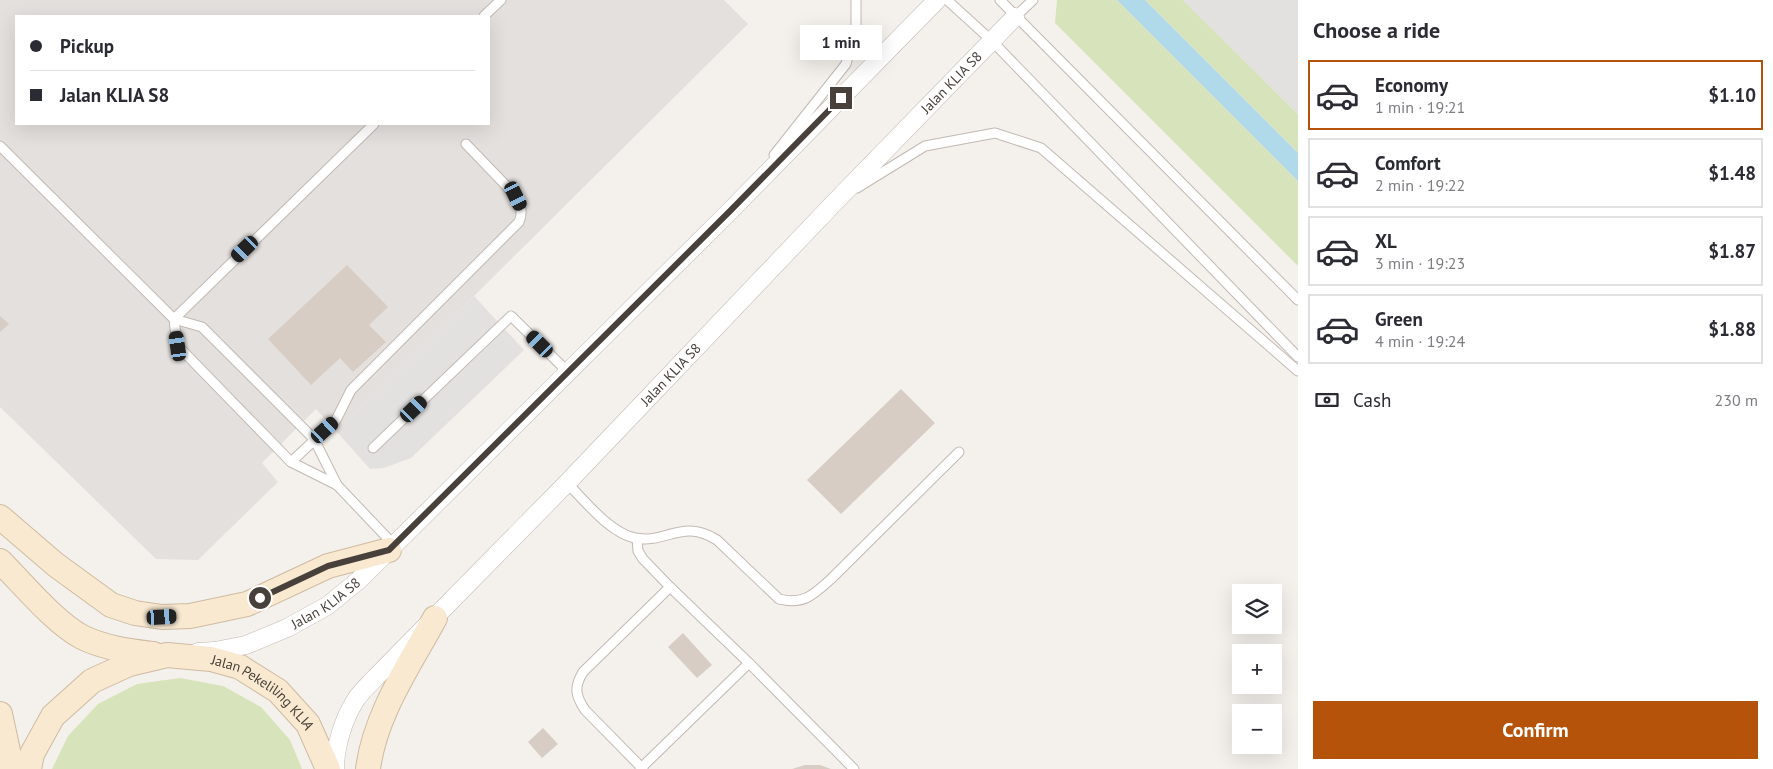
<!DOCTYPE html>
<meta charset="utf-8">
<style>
:root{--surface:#fff;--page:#f7f7f7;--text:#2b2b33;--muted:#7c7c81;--line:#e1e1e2;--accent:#b45309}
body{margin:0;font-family:"PT Sans",sans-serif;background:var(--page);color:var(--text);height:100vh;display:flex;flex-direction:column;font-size:19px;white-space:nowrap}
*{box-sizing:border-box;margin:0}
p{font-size:16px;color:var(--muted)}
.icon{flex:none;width:28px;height:28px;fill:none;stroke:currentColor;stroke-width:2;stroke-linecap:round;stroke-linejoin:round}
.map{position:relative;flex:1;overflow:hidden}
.details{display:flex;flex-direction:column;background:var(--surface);width:475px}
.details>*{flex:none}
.banner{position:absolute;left:15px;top:15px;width:475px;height:110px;border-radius:0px;box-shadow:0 5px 20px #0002;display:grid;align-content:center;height:110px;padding:0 15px;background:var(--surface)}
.tools{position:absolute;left:1232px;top:584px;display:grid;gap:10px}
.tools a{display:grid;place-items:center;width:50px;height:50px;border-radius:0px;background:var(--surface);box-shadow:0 5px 20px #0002;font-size:25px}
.end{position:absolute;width:22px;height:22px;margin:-11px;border:6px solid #48403a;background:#fff;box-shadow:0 0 0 2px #fff}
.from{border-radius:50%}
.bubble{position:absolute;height:35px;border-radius:0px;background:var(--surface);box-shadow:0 5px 20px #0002;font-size:16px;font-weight:700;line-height:35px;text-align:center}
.car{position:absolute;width:15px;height:30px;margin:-15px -8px;border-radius:6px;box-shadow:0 0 4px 1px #0007;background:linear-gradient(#222 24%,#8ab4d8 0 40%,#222 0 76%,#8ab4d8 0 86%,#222 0)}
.banner b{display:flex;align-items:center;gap:18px;height:48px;font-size:19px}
.banner b+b{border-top:1px solid var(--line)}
.banner i{width:12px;height:12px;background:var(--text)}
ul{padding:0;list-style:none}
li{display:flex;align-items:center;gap:15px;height:70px;margin:0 10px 8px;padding:0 5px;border:2px solid var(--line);border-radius:0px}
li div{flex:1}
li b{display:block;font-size:19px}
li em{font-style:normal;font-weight:700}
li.active{border-color:var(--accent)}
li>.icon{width:45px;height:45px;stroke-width:1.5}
h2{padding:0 15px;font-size:22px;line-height:60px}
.pay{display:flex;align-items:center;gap:12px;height:55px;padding:0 15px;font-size:19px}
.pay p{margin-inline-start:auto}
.cta{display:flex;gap:10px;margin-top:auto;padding:10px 15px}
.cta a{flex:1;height:58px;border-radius:0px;background:var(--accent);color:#fff;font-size:20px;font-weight:700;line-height:58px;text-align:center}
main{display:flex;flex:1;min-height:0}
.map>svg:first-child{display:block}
</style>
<main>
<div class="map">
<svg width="1298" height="769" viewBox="0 0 1298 769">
<rect width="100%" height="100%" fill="#f4f0ec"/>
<!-- industrial -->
<path fill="#e4e0dd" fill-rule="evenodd" d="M 0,0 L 724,0 L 748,24 L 337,432 L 316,409 L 262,463 L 278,482 L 198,560 L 156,559 L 0,407 ZM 16,16 L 489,16 L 489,124 L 16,124 Z"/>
<!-- green -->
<g fill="#d7e3ba">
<polygon points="1057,0 1117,0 1298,181 1298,266 1055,23"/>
<polygon points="1145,0 1183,0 1298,114 1298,153"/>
<polygon points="180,678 223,686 261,707 290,740 302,769 52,769 68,736 98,704 137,684"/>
</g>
<!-- parking -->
<g fill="#e3e1df">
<polygon points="1183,0 1298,0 1298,114"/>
<polygon points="474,296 524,350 411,458 384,468 370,469 337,432"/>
</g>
<!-- water -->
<polygon fill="#b0dae9" points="1117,0 1145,0 1298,153 1298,181"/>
<!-- building -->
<g fill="#d7cdc5">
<polygon points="347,265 388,307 369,325 386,342 353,372 340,358 311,385 268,339"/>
<polygon points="0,316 9,324 0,332"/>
<polygon points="901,389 935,423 841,514 807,480"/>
<polygon points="683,633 712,665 697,678 668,647"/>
<polygon points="543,728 558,744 542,758 528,742"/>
<polygon points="805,765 820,765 831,769 792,769"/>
</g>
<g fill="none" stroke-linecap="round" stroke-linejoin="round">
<!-- lane casing -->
<g stroke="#c2b9b2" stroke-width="11">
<g id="lane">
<polyline points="947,0 991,40 1298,357"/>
<polyline points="1000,0 1298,300"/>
<polyline points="484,16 501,0"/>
<polyline points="1015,17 1033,0"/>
<polyline points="0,146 174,319 202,327 314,439 337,485 394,545"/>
<polyline points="774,155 846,64 856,27 856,0"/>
<polyline points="857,188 925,146 995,133 1041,148 1298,371"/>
<polyline points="174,319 374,124"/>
<polyline points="174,319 177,345 291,462 337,485"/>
<polyline points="373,448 511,316 568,372"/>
<path d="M 291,462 L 336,420 L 351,390 L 519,222 C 523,212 521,205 516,196 L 466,144"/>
<path d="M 567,483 C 585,501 610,533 635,538 C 667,544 682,518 717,540 L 779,599 C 804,605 813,595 831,579 L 959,452"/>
<polyline points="637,539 638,551 643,559 670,587"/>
<polyline points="640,769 749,663"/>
<path d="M 643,769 L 585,710 C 575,695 574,687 583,672 L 670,587 L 749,663 L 854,769"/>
</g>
</g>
<!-- street casing -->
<g stroke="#c2b9b2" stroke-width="19">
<g id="street">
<path id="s1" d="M 198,652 L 215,651 L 246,645 L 287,628 L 327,606 L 359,580 L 731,210 L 937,0"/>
<path id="s2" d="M 335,769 C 335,747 343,720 355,701 C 360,692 369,685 376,677 L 567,483 L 833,204 L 1015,17"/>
</g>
</g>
<!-- secondary casing -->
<g stroke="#cebba1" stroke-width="26">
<g id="secondary">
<polyline points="0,517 56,565 111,605 135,613 162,617 190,616 247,604 328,566 389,550"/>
<path d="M 0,561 C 22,583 55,623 82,637 C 104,648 129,651 153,654"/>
<polyline points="0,714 12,769"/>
<path id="s3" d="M 29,769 L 32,754 L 53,716 L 92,681 L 129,664 L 167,655 L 211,659 L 240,667 L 278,691 L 308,724 L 328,769"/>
<path d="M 368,769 C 375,714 409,666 435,618"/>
</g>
</g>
<!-- lane -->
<use href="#lane" stroke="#fff" stroke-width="9"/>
<!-- street -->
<use href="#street" stroke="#fff" stroke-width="18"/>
<!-- secondary -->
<use href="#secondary" stroke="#f9e9d1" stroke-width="24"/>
</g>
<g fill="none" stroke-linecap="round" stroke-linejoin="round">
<!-- route -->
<polyline stroke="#48403a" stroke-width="6" points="260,598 328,566 389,550 731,210 841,98"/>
</g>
<g text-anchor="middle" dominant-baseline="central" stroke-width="4" stroke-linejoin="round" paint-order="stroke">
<!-- street labels -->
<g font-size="14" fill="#48403a" stroke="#fff">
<text stroke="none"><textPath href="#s2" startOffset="931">Jalan KLIA S8</textPath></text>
<text stroke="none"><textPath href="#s2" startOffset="526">Jalan KLIA S8</textPath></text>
<text stroke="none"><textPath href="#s1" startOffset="139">Jalan KLIA S8</textPath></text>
<text stroke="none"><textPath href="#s3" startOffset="298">Jalan Pekeliling KLIA</textPath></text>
</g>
</g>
</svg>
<div class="tools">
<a><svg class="icon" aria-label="layers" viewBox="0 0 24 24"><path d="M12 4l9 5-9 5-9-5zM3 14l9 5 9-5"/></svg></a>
<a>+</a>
<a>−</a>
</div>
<i class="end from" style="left:260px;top:598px"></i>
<i class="end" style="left:841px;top:98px"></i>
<div class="bubble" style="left:800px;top:25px;width:82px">1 min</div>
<i class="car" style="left:516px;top:196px;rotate:154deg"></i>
<i class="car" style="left:245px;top:249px;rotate:226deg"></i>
<i class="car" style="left:540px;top:344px;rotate:315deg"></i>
<i class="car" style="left:178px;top:346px;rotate:352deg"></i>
<i class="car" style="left:414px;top:409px;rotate:46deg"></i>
<i class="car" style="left:325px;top:430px;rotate:48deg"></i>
<i class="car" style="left:162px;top:617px;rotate:87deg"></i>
<div class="banner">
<b><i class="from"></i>Pickup</b>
<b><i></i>Jalan KLIA S8</b>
</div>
</div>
<section class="details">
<h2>Choose a ride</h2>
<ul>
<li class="active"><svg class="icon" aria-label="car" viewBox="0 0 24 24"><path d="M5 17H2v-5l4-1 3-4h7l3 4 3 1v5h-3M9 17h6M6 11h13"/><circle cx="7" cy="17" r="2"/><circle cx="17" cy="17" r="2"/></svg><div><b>Economy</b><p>1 min · 19:21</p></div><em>$1.10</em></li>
<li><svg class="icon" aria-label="car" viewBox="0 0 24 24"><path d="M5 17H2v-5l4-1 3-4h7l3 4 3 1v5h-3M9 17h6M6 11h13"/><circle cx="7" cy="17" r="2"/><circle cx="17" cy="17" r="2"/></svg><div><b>Comfort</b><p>2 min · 19:22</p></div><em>$1.48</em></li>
<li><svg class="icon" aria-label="car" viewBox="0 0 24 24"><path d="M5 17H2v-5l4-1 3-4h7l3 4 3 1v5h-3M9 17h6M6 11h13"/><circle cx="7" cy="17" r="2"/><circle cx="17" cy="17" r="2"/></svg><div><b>XL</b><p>3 min · 19:23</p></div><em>$1.87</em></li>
<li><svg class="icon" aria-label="car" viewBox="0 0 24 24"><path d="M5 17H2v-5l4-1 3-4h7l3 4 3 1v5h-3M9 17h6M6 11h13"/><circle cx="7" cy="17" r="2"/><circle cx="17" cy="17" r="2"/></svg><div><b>Green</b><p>4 min · 19:24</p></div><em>$1.88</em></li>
</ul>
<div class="pay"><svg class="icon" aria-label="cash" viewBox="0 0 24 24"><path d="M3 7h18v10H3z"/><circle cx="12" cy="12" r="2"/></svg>Cash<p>230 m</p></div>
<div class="cta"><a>Confirm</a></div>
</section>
</main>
